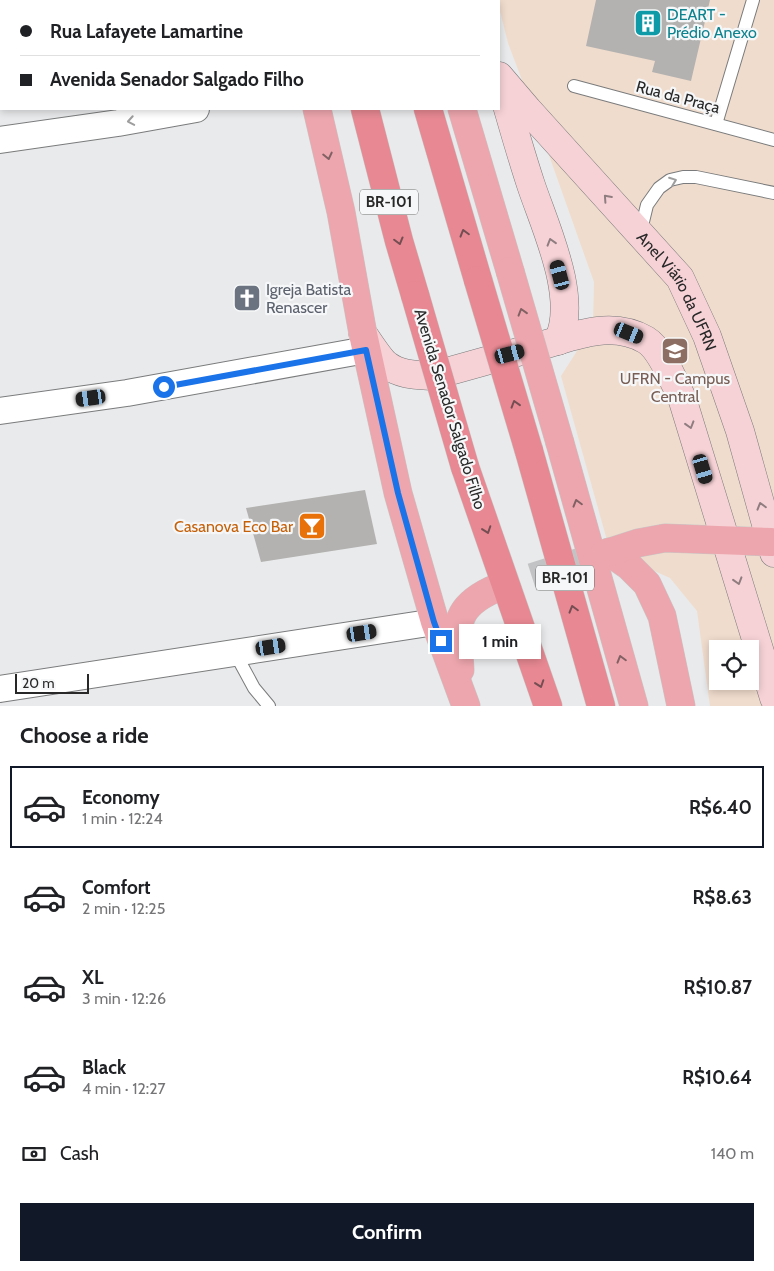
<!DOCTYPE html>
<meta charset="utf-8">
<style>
:root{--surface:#fff;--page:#f2f2f2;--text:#202124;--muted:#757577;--line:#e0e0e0;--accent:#111827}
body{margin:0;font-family:Cabin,sans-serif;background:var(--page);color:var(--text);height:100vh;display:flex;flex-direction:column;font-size:19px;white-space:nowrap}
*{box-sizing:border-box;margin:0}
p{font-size:16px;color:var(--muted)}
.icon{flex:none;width:28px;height:28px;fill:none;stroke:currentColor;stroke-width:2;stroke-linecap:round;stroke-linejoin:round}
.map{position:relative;height:706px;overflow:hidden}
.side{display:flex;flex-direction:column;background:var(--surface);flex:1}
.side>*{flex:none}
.banner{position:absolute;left:0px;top:0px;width:500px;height:110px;box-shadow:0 2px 8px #0003;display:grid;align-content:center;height:110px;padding:0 20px;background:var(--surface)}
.fabs{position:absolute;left:709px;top:640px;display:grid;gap:10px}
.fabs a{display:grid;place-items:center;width:50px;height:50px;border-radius:0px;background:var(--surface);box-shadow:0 2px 8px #0003;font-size:25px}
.scale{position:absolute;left:15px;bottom:12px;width:74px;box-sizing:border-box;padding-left:5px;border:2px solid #282829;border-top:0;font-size:14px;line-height:18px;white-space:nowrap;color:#282829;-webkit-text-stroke:4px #f6f7f8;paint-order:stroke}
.end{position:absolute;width:22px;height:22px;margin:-11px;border:6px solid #1a73e8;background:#fff;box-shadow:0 0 0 2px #fff}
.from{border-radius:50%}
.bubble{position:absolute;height:35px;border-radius:0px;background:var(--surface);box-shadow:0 2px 8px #0003;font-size:16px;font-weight:700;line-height:35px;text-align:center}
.car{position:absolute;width:15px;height:30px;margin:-15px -8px;border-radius:6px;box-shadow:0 0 4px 1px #0007;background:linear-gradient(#222 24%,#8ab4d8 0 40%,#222 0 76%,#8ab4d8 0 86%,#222 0)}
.banner b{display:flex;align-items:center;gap:18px;height:48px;font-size:19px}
.banner b+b{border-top:1px solid var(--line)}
.banner i{width:12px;height:12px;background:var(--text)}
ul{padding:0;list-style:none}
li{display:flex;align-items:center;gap:15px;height:82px;margin:0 10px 8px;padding:0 10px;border:2px solid transparent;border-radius:0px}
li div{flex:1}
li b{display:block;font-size:19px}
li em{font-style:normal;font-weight:700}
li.on{border-color:var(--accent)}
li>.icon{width:45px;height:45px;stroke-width:1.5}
h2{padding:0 20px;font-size:22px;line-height:60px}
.pay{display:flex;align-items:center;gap:12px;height:55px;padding:0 20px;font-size:19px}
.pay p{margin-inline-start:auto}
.cta{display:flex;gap:10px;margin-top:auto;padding:10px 20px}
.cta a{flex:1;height:58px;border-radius:0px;background:var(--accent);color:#fff;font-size:20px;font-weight:700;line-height:58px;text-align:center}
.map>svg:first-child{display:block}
</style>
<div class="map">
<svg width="774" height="706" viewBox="0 0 774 706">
<rect width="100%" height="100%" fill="#e9eaeb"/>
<!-- education -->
<path fill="#f0dccd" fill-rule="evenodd" d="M 497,0 L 774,0 L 774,706 L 710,706 L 697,611 L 670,578 L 610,551 L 561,376 L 593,326 L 594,282 L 528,96 L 508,43 L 499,7 L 499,1 ZM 718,649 L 750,649 L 750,681 L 718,681 Z"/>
<!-- building -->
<g fill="#b3b2b1">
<polygon points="596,0 710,0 691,81 652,72 655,61 586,46"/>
<polygon points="365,490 377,544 261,562 246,508"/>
</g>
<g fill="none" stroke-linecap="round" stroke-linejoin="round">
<!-- primary-tunnel -->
<polyline stroke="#c2c3c4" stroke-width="28" stroke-dasharray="28 14" stroke-linecap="butt" points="492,590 604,554"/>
<!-- service casing -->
<g stroke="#7a7b7c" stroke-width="14">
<g id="service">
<polyline points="574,86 774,140"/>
<polyline points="716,124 753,0"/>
<polyline points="640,234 647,205 659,188 670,180 683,177 696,177 774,193"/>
<polyline points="235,653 254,688 269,706"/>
</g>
</g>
<!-- minor casing -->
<g stroke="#7a7b7c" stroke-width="28">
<g id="minor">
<polyline points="0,140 118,123 196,109"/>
<polyline points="0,411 127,393 366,350"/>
<polyline points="0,689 435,622"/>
</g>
</g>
<!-- secondary casing -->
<g stroke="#7a7b7c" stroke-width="29">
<g id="secondary">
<polyline points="477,0 477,1"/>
<path id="s1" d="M 499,76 L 528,110 L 680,278 L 707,336 L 740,431 L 774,553"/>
<path d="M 501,85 C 511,119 520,152 531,185 C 545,227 579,298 558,341"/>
<path d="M 363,334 C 369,342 380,360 387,365 C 400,375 417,375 432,376 C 469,366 506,355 543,345 C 561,340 579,333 598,331 C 615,329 632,332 646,340 C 661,349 674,382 682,398 L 774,698"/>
</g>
</g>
<!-- primary casing -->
<g stroke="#c7c7c7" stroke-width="29">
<g id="primary">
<polyline points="293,0 293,1"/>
<polyline points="431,0 431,1"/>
<polyline points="317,109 341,212 363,334 398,493 435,622 466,706"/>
<polyline points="462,109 510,271"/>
<polyline points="560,443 634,706"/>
<polyline points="609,552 629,566 647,584 662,616 681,706"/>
<polyline points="604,554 638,543 665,538 771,542"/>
<path d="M 460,670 C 458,630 450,610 492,590"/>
</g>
</g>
<!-- trunk casing -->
<g stroke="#c7c7c7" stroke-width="29">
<g id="trunk">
<polyline points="338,0 338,1"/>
<polyline points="398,0 398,1"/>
<polyline points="365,109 399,241 415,295"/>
<polyline points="428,109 478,280"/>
<polyline points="529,451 601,706"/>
<polyline points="465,467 548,706"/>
</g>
</g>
<!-- service -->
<use href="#service" stroke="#fff" stroke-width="12"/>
<!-- minor -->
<use href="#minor" stroke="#fff" stroke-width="26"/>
<!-- secondary -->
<use href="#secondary" stroke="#f6d2d6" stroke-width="28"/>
<!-- primary -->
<use href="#primary" stroke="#eda6ad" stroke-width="28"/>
<!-- trunk -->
<use href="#trunk" stroke="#e78892" stroke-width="28"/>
<!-- primary-bridge casing -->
<g stroke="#c7c7c7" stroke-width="29" stroke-linecap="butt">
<polyline id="primary-bridge" points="510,271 560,443"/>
</g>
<!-- trunk-bridge casing -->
<g stroke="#c7c7c7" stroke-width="29" stroke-linecap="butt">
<g id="trunk-bridge">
<polyline points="478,280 529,451"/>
<polyline points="415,295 465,467"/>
</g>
</g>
<!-- primary-bridge -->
<use href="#primary-bridge" stroke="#eda6ad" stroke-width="28"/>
<!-- trunk-bridge -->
<use href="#trunk-bridge" stroke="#e78892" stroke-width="28"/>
</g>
<!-- one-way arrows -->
<defs><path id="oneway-chevron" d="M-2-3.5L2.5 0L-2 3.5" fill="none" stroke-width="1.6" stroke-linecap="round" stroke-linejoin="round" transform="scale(1.25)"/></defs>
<g stroke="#9e9e9f">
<use href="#oneway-chevron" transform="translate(131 121) rotate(170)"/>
<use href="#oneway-chevron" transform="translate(673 181) rotate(-21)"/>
</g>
<g stroke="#816164">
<use href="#oneway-chevron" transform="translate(328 156) rotate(77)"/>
<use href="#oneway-chevron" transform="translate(522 312) rotate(-107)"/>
<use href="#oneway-chevron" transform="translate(577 503) rotate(-106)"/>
<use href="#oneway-chevron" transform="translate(621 659) rotate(-106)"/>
</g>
<g stroke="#8f7d80">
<use href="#oneway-chevron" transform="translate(607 198) rotate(-132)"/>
<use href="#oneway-chevron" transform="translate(551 242) rotate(-107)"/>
<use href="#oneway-chevron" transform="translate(690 425) rotate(73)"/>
<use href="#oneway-chevron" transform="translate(761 506) rotate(-106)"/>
<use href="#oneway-chevron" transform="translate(738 581) rotate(73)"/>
</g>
<g stroke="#744e53">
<use href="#oneway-chevron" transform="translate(464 233) rotate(-106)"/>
<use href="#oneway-chevron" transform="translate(399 241) rotate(75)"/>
<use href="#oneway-chevron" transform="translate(515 404) rotate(-107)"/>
<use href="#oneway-chevron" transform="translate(487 530) rotate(71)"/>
<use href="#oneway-chevron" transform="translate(573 609) rotate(-106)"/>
<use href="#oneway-chevron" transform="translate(540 684) rotate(71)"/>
</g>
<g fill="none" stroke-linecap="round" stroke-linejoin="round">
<!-- route -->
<polyline stroke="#1a73e8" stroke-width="6" points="164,387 366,350 398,493 434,622 441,641"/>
</g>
<!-- icons -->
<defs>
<g id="building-square" transform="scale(1.4375)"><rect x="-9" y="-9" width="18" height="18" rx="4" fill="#0f9aa8" stroke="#f6f7f8"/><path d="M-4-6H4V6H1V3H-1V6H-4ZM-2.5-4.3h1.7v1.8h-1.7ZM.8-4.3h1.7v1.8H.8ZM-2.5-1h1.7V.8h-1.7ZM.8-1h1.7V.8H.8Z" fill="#fff"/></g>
<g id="church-square" transform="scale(1.4375)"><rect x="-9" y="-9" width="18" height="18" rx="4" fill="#6b7280" stroke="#f6f7f8"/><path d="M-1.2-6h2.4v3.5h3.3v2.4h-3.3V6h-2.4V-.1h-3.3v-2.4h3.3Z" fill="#fff"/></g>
<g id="university-square" transform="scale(1.4375)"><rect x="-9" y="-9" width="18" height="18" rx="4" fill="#8d6e63" stroke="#f6f7f8"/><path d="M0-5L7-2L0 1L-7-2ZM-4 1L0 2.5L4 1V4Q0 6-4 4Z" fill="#fff"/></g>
<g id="bar-square" transform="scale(1.4375)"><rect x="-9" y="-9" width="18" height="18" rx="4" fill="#e8710a" stroke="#f6f7f8"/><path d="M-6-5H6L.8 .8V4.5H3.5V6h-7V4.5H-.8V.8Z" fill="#fff"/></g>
</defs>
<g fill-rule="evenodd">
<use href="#building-square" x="648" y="23"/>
<use href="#church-square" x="247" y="298"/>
<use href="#university-square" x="675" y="351"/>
<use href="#bar-square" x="312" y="526"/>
</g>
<g text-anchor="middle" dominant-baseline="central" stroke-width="4.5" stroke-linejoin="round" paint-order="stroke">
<!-- shield labels -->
<g fill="#f6f7f8" stroke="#666667" stroke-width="1">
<rect x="360" y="189.5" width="58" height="25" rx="4"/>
<rect x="536" y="565.5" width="58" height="25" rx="4"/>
</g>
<g font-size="15" font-weight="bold" fill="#282829">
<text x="389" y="202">BR-101</text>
<text x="565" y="578">BR-101</text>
</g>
<!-- culture labels -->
<g font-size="16" fill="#0d838f" stroke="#f6f7f8" text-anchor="start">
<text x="667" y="14">DEART -<tspan x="667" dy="18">Prédio Anexo</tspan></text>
</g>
<!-- street labels -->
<g font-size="16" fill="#282829" stroke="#f6f7f8">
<text transform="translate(678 97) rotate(15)">Rua da Praça</text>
<text stroke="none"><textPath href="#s1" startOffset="281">Anel Viário da UFRN</textPath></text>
<text transform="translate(450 409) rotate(73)">Avenida Senador Salgado Filho</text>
</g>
<!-- worship labels -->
<g font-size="16" fill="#5b616d" stroke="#f6f7f8" text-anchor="start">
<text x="266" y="289">Igreja Batista<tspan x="266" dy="18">Renascer</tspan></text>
</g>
<!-- education labels -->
<g font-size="16" fill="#785e54" stroke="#f6f7f8">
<text x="675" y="378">UFRN - Campus<tspan x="675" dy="18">Central</tspan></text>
</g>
<!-- food labels -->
<g font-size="16" fill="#c56008" stroke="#f6f7f8" text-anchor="end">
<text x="293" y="526">Casanova Eco Bar</text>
</g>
</g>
</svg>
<div class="fabs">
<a><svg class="icon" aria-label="locate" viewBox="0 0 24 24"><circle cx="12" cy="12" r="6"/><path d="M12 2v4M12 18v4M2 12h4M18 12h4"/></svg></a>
</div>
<div class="scale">20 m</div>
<i class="end from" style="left:164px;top:387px"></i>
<i class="end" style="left:441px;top:641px"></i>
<div class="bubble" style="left:459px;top:624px;width:82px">1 min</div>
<i class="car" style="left:560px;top:275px;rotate:345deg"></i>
<i class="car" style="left:629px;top:333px;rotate:112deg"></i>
<i class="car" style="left:510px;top:354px;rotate:75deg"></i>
<i class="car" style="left:91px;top:398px;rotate:262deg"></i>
<i class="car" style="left:703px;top:469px;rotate:163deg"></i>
<i class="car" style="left:362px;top:633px;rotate:81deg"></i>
<i class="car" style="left:271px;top:647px;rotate:81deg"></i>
<div class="banner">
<b><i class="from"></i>Rua Lafayete Lamartine</b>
<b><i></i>Avenida Senador Salgado Filho</b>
</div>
</div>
<section class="side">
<h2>Choose a ride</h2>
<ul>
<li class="on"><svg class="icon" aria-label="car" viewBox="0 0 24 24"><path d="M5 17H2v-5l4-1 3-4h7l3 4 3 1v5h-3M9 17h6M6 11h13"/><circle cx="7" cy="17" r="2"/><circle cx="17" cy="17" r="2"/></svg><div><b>Economy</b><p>1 min · 12:24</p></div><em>R$6.40</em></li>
<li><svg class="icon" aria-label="car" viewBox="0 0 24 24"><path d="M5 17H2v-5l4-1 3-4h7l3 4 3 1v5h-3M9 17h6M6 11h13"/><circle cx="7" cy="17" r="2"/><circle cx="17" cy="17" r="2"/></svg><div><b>Comfort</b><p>2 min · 12:25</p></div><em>R$8.63</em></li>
<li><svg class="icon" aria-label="car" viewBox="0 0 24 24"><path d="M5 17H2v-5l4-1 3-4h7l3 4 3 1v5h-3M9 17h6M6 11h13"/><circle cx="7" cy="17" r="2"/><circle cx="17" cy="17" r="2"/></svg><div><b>XL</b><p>3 min · 12:26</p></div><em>R$10.87</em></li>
<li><svg class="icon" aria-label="car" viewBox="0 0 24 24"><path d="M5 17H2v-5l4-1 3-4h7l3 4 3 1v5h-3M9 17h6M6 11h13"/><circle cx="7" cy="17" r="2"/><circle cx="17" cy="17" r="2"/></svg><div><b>Black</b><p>4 min · 12:27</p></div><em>R$10.64</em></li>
</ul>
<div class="pay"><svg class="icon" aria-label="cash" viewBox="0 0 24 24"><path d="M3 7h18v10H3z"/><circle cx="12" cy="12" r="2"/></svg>Cash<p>140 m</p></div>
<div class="cta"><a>Confirm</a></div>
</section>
